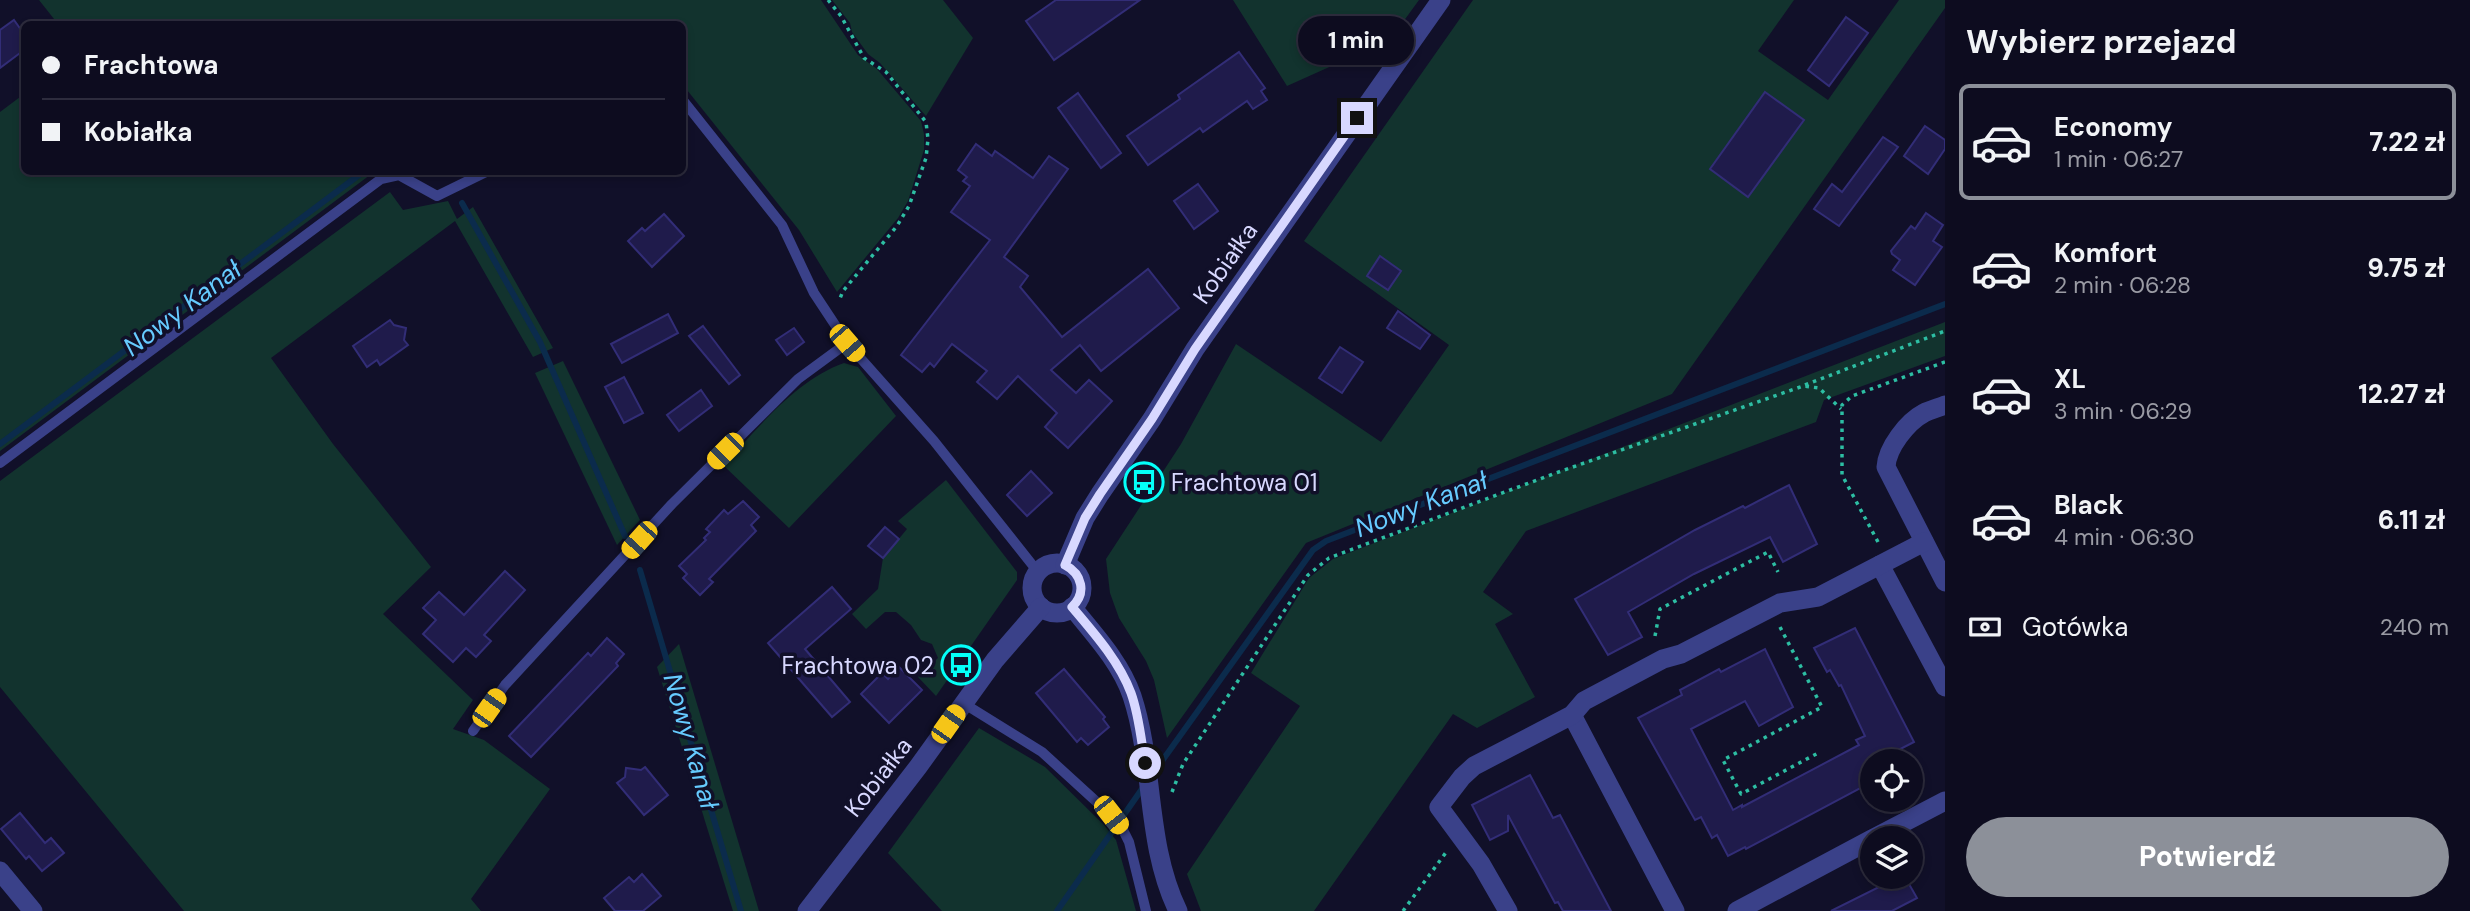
<!DOCTYPE html>
<html lang="pl">
<meta charset="utf-8">
<style>
:root{--surface:#0d0c1f;--page:#161528;--text:#f1f3f6;--muted:#9a9ba4;--line:#2d2c3d;--accent:#8c9099}
body{margin:0;font-family:"DM Sans",sans-serif;background:var(--page);color:var(--text);height:100vh;display:flex;flex-direction:column;font-size:26px;white-space:nowrap}
*{box-sizing:border-box;margin:0}
p{font-size:23px;color:var(--muted)}
.icon{flex:none;width:38px;height:38px;fill:none;stroke:currentColor;stroke-width:2;stroke-linecap:round;stroke-linejoin:round}
.map{position:relative;flex:1;overflow:hidden}
.side{display:flex;flex-direction:column;background:var(--surface);width:525px}
.side>*{flex:none}
.guide{position:absolute;left:21px;top:21px;width:665px;height:154px;border-radius:10px;box-shadow:0 4px 10px #0003,0 0 0 2px var(--line);display:grid;align-content:center;height:154px;padding:0 21px;background:var(--surface)}
.fabs{position:absolute;left:1860px;top:749px;display:grid;gap:14px}
.fabs a{display:grid;place-items:center;width:63px;height:63px;border-radius:50%;background:var(--surface);box-shadow:0 4px 10px #0003,0 0 0 2px var(--line);font-size:35px}
.end{position:absolute;width:32px;height:32px;margin:-16px;border:9px solid #d8d8ff;background:#111;box-shadow:0 0 0 4px #111}
.from{border-radius:50%}
.bubble{position:absolute;height:49px;border-radius:24px;background:var(--surface);box-shadow:0 4px 10px #0003,0 0 0 2px var(--line);font-size:23px;font-weight:800;line-height:49px;text-align:center}
.car{position:absolute;width:21px;height:42px;margin:-21px -10px;border-radius:9px;box-shadow:0 0 5px 2px #0007;background:linear-gradient(#f5c518 24%,#345 0 40%,#f5c518 0 76%,#345 0 86%,#f5c518 0)}
.guide b{display:flex;align-items:center;gap:24px;height:66px;font-size:26px}
.guide b+b{border-top:2px solid var(--line)}
.guide i{width:18px;height:18px;background:var(--text)}
ul{padding:0;list-style:none}
li{display:flex;align-items:center;gap:21px;height:116px;margin:0 14px 10px;padding:0 7px;border:4px solid transparent;border-radius:10px}
li div{flex:1}
li b{display:block;font-size:26px}
li em{font-style:normal;font-weight:800}
li.active{border-color:var(--accent)}
li>.icon{width:63px;height:63px;stroke-width:1.5}
h2{padding:0 21px;font-size:32px;line-height:84px}
.pay{display:flex;align-items:center;gap:18px;height:77px;padding:0 21px;font-size:26px}
.pay p{margin-inline-start:auto}
.action{display:flex;gap:14px;margin-top:auto;padding:14px 21px}
.action a{flex:1;height:80px;border-radius:42px;background:var(--accent);color:#fff;font-size:28px;font-weight:800;line-height:80px;text-align:center}
main{display:flex;flex:1;min-height:0}
.map>svg:first-child{display:block}
</style>
<main>
<div class="map">
<svg width="1945" height="911" viewBox="0 0 1945 911">
<rect width="100%" height="100%" fill="#111029"/>
<!-- green -->
<g fill="#12332e">
<polygon points="39,0 821,0 858,55 877,69 921,121 924,134 924,150 908,201 898,218 837,292 799,230 683,85 682,24 58,24"/>
<polygon points="832,0 943,0 973,38 926,116 880,63 868,54 852,32 850,23"/>
<polygon points="1233,0 1419,0 1371,66 1336,64 1287,86"/>
<polygon points="1473,0 1794,0 1758,51 1828,100 1899,0 1945,0 1945,8 1672,394 1306,543 1167,738 1154,680 1146,661 1119,618 1110,593 1106,559 1181,444 1236,344 1381,442 1449,345 1304,241"/>
<polygon points="24,94 24,172 374,172 0,451 0,112"/>
<polygon points="390,192 403,210 448,201 457,219 473,207 553,348 533,357 455,221 271,358 333,444 431,567 383,614 473,700 453,729 484,740 550,789 471,899 481,911 184,911 0,687 0,481"/>
<polygon points="1945,322 1945,356 1824,400 1816,422 1526,531 1483,592 1513,614 1495,624 1535,697 1477,728 1453,714 1314,911 1201,911 1187,874 1300,706 1251,673 1309,578 1333,559"/>
<polygon points="563,361 640,520 617,545 535,373"/>
<path d="M 844,363 L 858,367 L 896,416 L 789,528 L 723,465 C 759,428 794,381 844,363 Z"/>
<polygon points="946,480 1017,572 1017,580 936,696 918,677 938,658 932,644 921,640 911,625 896,612 885,612 866,629 852,614 878,589 883,558 907,529 898,521"/>
<polygon points="679,644 759,911 733,911 657,667"/>
<polygon points="979,728 1045,767 1104,825 1116,840 1136,911 942,911 888,853"/>
</g>
<g fill="none" stroke-linecap="round" stroke-linejoin="round">
<!-- stream -->
<g stroke="#0b2b4c" stroke-width="6">
<polyline points="462,203 540,342 625,536"/>
<polyline points="0,444 363,172"/>
<polyline points="640,570 741,911"/>
<polyline points="1152,775 1313,550 1326,541 1945,304"/>
<polyline points="1057,911 1144,786"/>
</g>
</g>
<!-- building -->
<g fill="#1f1b4b" stroke="#322d77" stroke-width="2">
<polygon points="1056,0 1140,0 1054,60 1026,21"/>
<polygon points="1846,17 1868,33 1829,86 1808,70"/>
<polygon points="14,20 24,34 24,50 0,68 0,30"/>
<polygon points="1239,52 1265,88 1261,91 1267,100 1253,109 1247,101 1203,132 1200,128 1148,165 1127,136 1180,99 1178,95"/>
<polygon points="1765,92 1804,120 1748,197 1710,169"/>
<polygon points="1078,93 1121,153 1101,168 1058,108"/>
<polygon points="1925,126 1945,140 1945,149 1928,174 1904,156"/>
<polygon points="1883,137 1898,147 1839,226 1814,209 1832,184 1842,192"/>
<polygon points="976,144 992,156 995,151 1033,178 1049,156 1068,169 1004,257 1028,276 1020,287 1062,337 1148,269 1179,308 1101,371 1080,345 1051,370 1076,393 1089,380 1112,401 1068,448 1045,427 1057,413 1018,376 997,399 977,382 987,371 952,344 934,367 930,363 922,372 901,355 990,240 951,212 970,186 963,181 967,177 958,170"/>
<polygon points="1198,184 1218,211 1194,229 1174,201"/>
<polygon points="1926,213 1943,225 1933,241 1942,247 1915,285 1893,270 1900,260 1892,254 1891,251 1911,226 1915,229"/>
<polygon points="664,214 684,236 652,267 628,241 642,228 645,231"/>
<polygon points="1380,256 1401,271 1388,290 1367,276"/>
<polygon points="1398,311 1430,335 1420,349 1387,328"/>
<polygon points="668,314 678,333 622,363 611,344"/>
<polygon points="390,320 394,325 406,328 404,340 408,345 380,365 377,360 367,367 353,346"/>
<polygon points="703,326 740,375 729,384 689,336"/>
<polygon points="794,328 804,342 787,355 776,340"/>
<polygon points="1340,347 1363,362 1342,393 1319,378"/>
<polygon points="624,377 643,413 624,423 605,387"/>
<polygon points="701,390 712,406 679,431 667,415"/>
<polygon points="1031,471 1052,493 1027,516 1007,495"/>
<polygon points="1789,485 1817,544 1783,562 1770,537 1694,574 1628,612 1642,637 1608,655 1575,599 1695,530 1743,506 1745,508"/>
<polygon points="743,501 759,517 751,525 756,531 709,579 713,582 700,595 683,578 687,574 679,566 706,540 704,538 710,532 706,529 724,510 728,514"/>
<polygon points="885,527 899,539 883,558 868,546"/>
<polygon points="505,571 525,590 484,635 491,641 476,657 466,648 453,662 423,634 436,620 423,608 439,592 464,615"/>
<polygon points="832,587 851,609 805,649 850,702 832,717 768,643"/>
<polygon points="1855,628 1914,742 1877,761 1872,761 1872,782 1746,849 1745,847 1728,856 1717,835 1712,838 1701,817 1695,820 1638,718 1682,695 1680,690 1719,669 1721,672 1765,649 1793,707 1759,726 1745,701 1691,729 1733,810 1742,805 1742,807 1859,745 1856,740 1865,736 1841,685 1839,686 1830,670 1827,672 1814,648"/>
<polygon points="607,638 624,654 616,663 618,666 531,757 509,736 588,653 591,656"/>
<polygon points="899,667 922,690 889,723 861,694 882,673 888,679"/>
<polygon points="1064,669 1105,717 1103,719 1109,727 1088,745 1081,738 1077,742 1036,693"/>
<polygon points="645,767 668,795 644,815 617,783 625,777 626,768 641,770"/>
<polygon points="1530,775 1553,818 1560,815 1611,911 1563,911 1558,902 1555,903 1508,815 1508,831 1490,840 1472,805"/>
<polygon points="20,813 45,843 51,838 64,853 42,871 29,856 26,859 1,829"/>
<polygon points="642,874 661,896 643,911 615,911 604,898 629,877 634,882"/>
<polygon points="1899,877 1905,877 1917,898 1892,911 1831,911"/>
</g>
<g fill="none" stroke-linecap="round" stroke-linejoin="round">
<!-- path -->
<g stroke="#2dbea3" stroke-width="3.5" stroke-dasharray="3.5 5" stroke-linecap="butt">
<polyline points="828,0 841,16 864,58 886,72 926,122 928,139 926,158 909,206 897,226 843,291 839,301"/>
<polyline points="1805,385 1945,331"/>
<polyline points="1878,542 1842,475 1842,405 1852,396 1945,362"/>
<polyline points="1780,627 1822,707 1723,760 1741,794 1820,752"/>
<polyline points="1655,636 1660,609 1768,552 1778,572"/>
<polyline points="1172,792 1183,764 1308,575 1329,558 1553,474 1803,386 1819,388 1841,409"/>
<polyline points="1403,911 1447,851"/>
</g>
<!-- service -->
<g stroke="#3a4189" stroke-width="10">
<polyline points="682,99 782,225 814,293 847,343 934,441 1038,572"/>
<polyline points="0,463 381,179 399,175 437,196 486,172"/>
<polyline points="963,703 1042,752 1111,815 1122,828 1129,842 1146,911"/>
<polyline points="473,731 505,685 672,504 798,379 847,343"/>
</g>
<!-- minor -->
<g stroke="#3a4189" stroke-width="19">
<path d="M 1945,405 C 1938,408 1930,410 1924,413 C 1907,422 1887,448 1886,467 L 1945,582"/>
<polyline points="1880,565 1945,687"/>
<path d="M 1072,607 C 1094,634 1121,663 1132,696 C 1155,766 1145,843 1178,911"/>
<polyline points="1572,715 1675,911"/>
<polyline points="1874,838 1945,801"/>
<polyline points="0,871 33,911"/>
<polyline points="1508,911 1481,864 1439,807 1462,777 1474,766 1572,715 1584,701 1663,659 1681,654 1780,603 1818,597 1924,542"/>
<polyline points="1737,911 1872,839"/>
</g>
<!-- tertiary -->
<g stroke="#3a4189" stroke-width="19">
<circle cx="1057" cy="588" r="25"/>
<polyline points="1065,565 1085,518 1100,494 1152,419 1195,349 1441,0"/>
<polyline points="807,911 918,767 995,660 1041,607"/>
</g>
</g>
<g fill="none" stroke-linecap="round" stroke-linejoin="round">
<!-- route -->
<path stroke="#d8d8ff" stroke-width="9" d="M 1145,763 C 1141,739 1139,715 1131,693 C 1119,661 1094,633 1072,607 C 1087,593 1082,574 1065,565 L 1085,518 L 1100,494 L 1152,419 L 1195,349 L 1357,118"/>
</g>
<!-- icons -->
<defs>
<g id="bus-ring" transform="scale(2.0125)"><circle r="9.5" fill="#111029" stroke="#04fff9" stroke-width="1.5"/><path d="M-5-6H5V4H4V6H2V4H-2V6H-4V4H-5ZM-3.5-4V0h7V-4ZM-3.5 1.2v1.5H-2V1.2ZM2 1.2v1.5H3.5V1.2Z" fill="#04fff9"/></g>
</defs>
<g fill-rule="evenodd">
<use href="#bus-ring" x="1144" y="482"/>
<use href="#bus-ring" x="961" y="665"/>
</g>
<g text-anchor="middle" dominant-baseline="central" stroke-width="7" stroke-linejoin="round" paint-order="stroke">
<!-- street labels -->
<g font-size="24" fill="#d8d8ff" stroke="#111029">
<text transform="translate(1225 263) rotate(-55)">Kobiałka</text>
<text transform="translate(878 777) rotate(-52)">Kobiałka</text>
</g>
<!-- poi labels -->
<g font-size="24" fill="#d8d8ff" stroke="#111029" text-anchor="start">
<text x="1171" y="482">Frachtowa 01</text>
<text x="934" y="665" text-anchor="end">Frachtowa 02</text>
</g>
<!-- water labels -->
<g font-size="26" font-style="italic" fill="#66cbff" stroke="#111029">
<text transform="translate(182 308) rotate(-37)">Nowy Kanał</text>
<text transform="translate(1421 504) rotate(-21)">Nowy Kanał</text>
<text transform="translate(691 741) rotate(74)">Nowy Kanał</text>
</g>
</g>
</svg>
<div class="fabs">
<a><svg class="icon" aria-label="locate" viewBox="0 0 24 24"><circle cx="12" cy="12" r="6"/><path d="M12 2v4M12 18v4M2 12h4M18 12h4"/></svg></a>
<a><svg class="icon" aria-label="layers" viewBox="0 0 24 24"><path d="M12 4l9 5-9 5-9-5zM3 14l9 5 9-5"/></svg></a>
</div>
<i class="end from" style="left:1145px;top:763px"></i>
<i class="end" style="left:1357px;top:118px"></i>
<div class="bubble" style="left:1298px;top:16px;width:116px">1 min</div>
<i class="car" style="left:847px;top:343px;rotate:139deg"></i>
<i class="car" style="left:725px;top:451px;rotate:225deg"></i>
<i class="car" style="left:639px;top:540px;rotate:222deg"></i>
<i class="car" style="left:489px;top:708px;rotate:35deg"></i>
<i class="car" style="left:948px;top:724px;rotate:35deg"></i>
<i class="car" style="left:1111px;top:815px;rotate:142deg"></i>
<div class="guide">
<b><i class="from"></i>Frachtowa</b>
<b><i></i>Kobiałka</b>
</div>
</div>
<section class="side">
<h2>Wybierz przejazd</h2>
<ul>
<li class="active"><svg class="icon" aria-label="car" viewBox="0 0 24 24"><path d="M5 17H2v-5l4-1 3-4h7l3 4 3 1v5h-3M9 17h6M6 11h13"/><circle cx="7" cy="17" r="2"/><circle cx="17" cy="17" r="2"/></svg><div><b>Economy</b><p>1 min · 06:27</p></div><em>7.22 zł</em></li>
<li><svg class="icon" aria-label="car" viewBox="0 0 24 24"><path d="M5 17H2v-5l4-1 3-4h7l3 4 3 1v5h-3M9 17h6M6 11h13"/><circle cx="7" cy="17" r="2"/><circle cx="17" cy="17" r="2"/></svg><div><b>Komfort</b><p>2 min · 06:28</p></div><em>9.75 zł</em></li>
<li><svg class="icon" aria-label="car" viewBox="0 0 24 24"><path d="M5 17H2v-5l4-1 3-4h7l3 4 3 1v5h-3M9 17h6M6 11h13"/><circle cx="7" cy="17" r="2"/><circle cx="17" cy="17" r="2"/></svg><div><b>XL</b><p>3 min · 06:29</p></div><em>12.27 zł</em></li>
<li><svg class="icon" aria-label="car" viewBox="0 0 24 24"><path d="M5 17H2v-5l4-1 3-4h7l3 4 3 1v5h-3M9 17h6M6 11h13"/><circle cx="7" cy="17" r="2"/><circle cx="17" cy="17" r="2"/></svg><div><b>Black</b><p>4 min · 06:30</p></div><em>6.11 zł</em></li>
</ul>
<div class="pay"><svg class="icon" aria-label="cash" viewBox="0 0 24 24"><path d="M3 7h18v10H3z"/><circle cx="12" cy="12" r="2"/></svg>Gotówka<p>240 m</p></div>
<div class="action"><a>Potwierdź</a></div>
</section>
</main>
